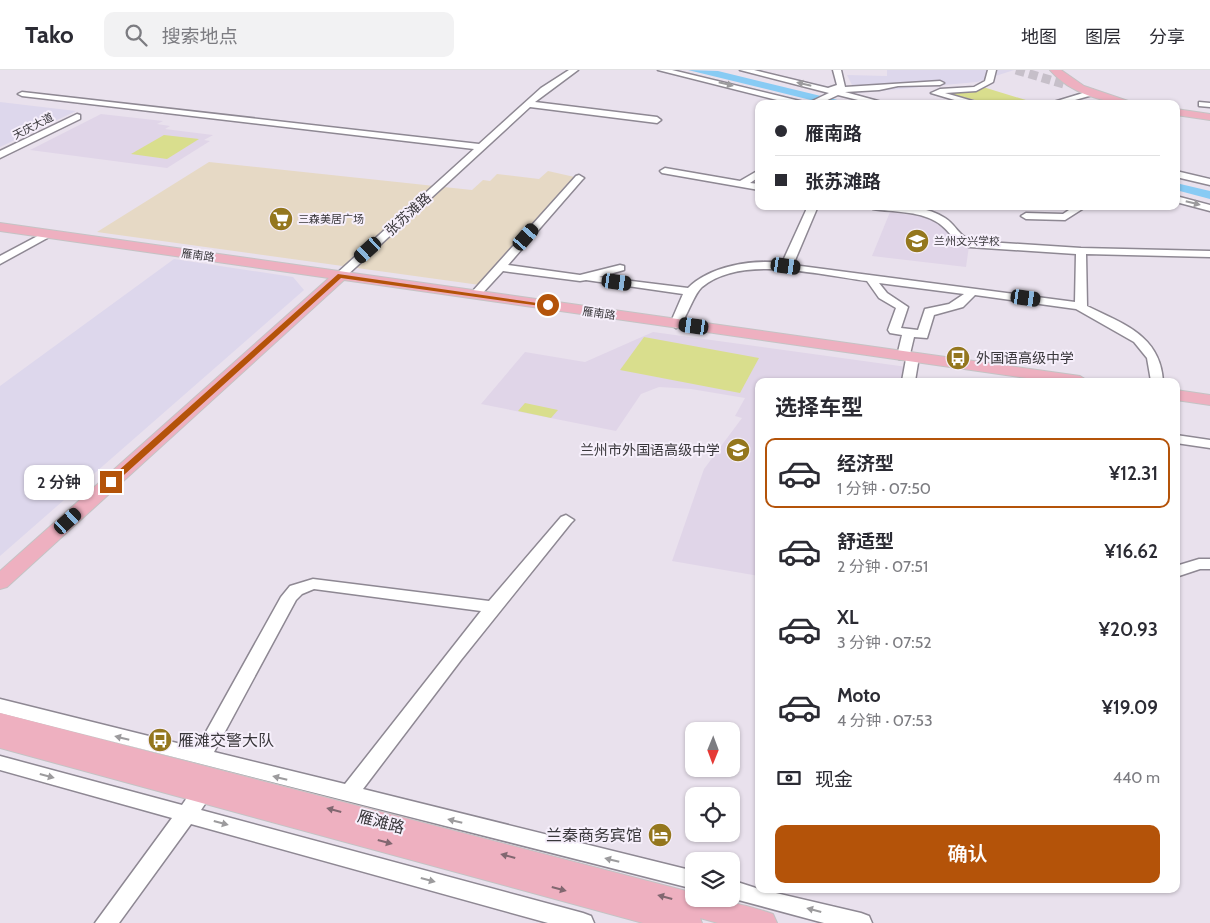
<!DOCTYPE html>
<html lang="zh">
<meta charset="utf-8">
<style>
:root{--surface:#fff;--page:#f2f2f3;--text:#2b2b33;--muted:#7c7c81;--line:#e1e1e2;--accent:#b45309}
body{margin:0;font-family:Cabin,"Noto Sans SC",sans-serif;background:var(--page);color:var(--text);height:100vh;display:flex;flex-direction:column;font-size:19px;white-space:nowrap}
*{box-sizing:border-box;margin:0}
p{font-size:16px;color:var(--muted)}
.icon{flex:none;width:28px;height:28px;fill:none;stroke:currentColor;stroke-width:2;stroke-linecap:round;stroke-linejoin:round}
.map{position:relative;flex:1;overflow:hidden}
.drawer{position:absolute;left:755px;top:308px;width:425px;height:515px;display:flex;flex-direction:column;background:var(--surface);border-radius:10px;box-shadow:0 1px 4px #0004}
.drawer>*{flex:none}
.guide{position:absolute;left:755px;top:30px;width:425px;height:110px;border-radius:10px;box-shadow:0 1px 4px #0004;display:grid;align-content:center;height:110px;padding:0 20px;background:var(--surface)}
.needle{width:32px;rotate:181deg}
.tools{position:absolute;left:685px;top:652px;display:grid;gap:10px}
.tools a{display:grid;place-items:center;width:55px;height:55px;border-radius:10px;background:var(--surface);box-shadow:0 1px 4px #0004;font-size:25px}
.end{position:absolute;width:22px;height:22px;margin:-11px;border:6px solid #b45309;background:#fff;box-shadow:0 0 0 2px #fff}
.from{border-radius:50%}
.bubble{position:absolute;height:35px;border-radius:10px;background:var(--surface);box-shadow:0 1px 4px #0004;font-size:16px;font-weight:600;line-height:35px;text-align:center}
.car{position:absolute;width:15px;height:30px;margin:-15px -8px;border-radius:6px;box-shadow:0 0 4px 1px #0007;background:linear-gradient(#222 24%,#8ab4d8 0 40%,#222 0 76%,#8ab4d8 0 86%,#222 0)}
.guide b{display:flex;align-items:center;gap:18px;height:48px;font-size:19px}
.guide b+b{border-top:1px solid var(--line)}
.guide i{width:12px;height:12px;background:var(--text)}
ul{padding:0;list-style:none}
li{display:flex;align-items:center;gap:15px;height:70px;margin:0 10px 8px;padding:0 10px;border:2px solid transparent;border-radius:10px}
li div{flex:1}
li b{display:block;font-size:19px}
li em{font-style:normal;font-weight:600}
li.active{border-color:var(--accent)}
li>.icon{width:45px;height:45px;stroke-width:1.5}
h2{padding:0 20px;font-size:22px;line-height:60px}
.pay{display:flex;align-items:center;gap:12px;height:55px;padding:0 20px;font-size:19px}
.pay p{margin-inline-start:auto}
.action{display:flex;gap:10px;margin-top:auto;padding:10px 20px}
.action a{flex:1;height:58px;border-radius:10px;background:var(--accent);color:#fff;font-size:20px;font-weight:600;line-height:58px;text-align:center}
header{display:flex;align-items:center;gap:30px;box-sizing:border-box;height:70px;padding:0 25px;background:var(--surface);border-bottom:1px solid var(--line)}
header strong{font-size:24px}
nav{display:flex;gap:28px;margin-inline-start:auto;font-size:18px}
.search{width:350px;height:45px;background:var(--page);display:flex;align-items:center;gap:12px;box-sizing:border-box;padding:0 18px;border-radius:10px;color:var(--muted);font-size:19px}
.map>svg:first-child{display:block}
</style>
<header>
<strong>Tako</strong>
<div class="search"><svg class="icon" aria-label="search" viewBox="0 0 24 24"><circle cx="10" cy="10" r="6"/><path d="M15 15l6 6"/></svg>搜索地点</div>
<nav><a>地图</a><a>图层</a><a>分享</a></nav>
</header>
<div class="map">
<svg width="1210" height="853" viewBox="0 0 1210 853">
<rect width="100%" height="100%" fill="#e9e1ed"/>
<!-- commercial -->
<g fill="#ddd7ec">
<polygon points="887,0 1014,0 977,12 856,23 847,5 887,6"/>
<polygon points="0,32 76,41 0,77"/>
<polygon points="174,189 293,207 304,220 0,486 0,316"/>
</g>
<!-- industrial -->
<polygon fill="#e6d9c5" points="209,92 472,120 483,110 490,111 497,104 539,109 548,101 579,108 487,216 97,162"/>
<!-- built -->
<g fill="#e0d5e8">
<polygon points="101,44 163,51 157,54 170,56 165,59 213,65 204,70 210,71 167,98 30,80"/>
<polygon points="890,142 930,148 941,155 952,169 969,176 966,197 872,186"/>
<polygon points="653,262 907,297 903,311 759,311 759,506 672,491 704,399 742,348 735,346 745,328 691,319 659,317 641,324 616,361 481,334 525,282 585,292"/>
</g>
<!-- green -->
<g fill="#d9de8d">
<polygon points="983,17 1039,34 992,34 942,22"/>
<polygon points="164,65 199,69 167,89 131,84"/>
<polygon points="644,267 759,288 740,323 620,300"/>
<polygon points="525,333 558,340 551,348 518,341"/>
</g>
<!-- water -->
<g fill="#88cbf4">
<polygon points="688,0 718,1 854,34 827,34"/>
<polygon points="1176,113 1210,121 1210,129 1176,120"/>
</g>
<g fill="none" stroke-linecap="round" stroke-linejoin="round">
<!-- minor-tunnel -->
<polyline stroke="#c6bfc9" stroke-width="9" stroke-dasharray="9 4.5" stroke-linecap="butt" points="1016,0 1064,14"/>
<!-- minor casing -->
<g stroke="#8e8893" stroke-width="3">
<g id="minor">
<polygon points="569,0 578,0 535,32 657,47 661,50 657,53 530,37 344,208 340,209 334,206 336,204 474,79 22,26 18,24 22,22 479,74 541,18"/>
<polygon points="658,0 672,0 808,33 829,23 740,0 754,0 828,18 837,15 833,0 841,0 845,17 940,11 944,13 940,15 898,16 879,20 845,22 889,34 874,34 838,25 819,34 793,34"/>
<polygon points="988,0 996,0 993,12 976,21 945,23 983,34 968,34 931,23 940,19 974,17 985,11"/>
<polygon points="1093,20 1097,22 1096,24 1061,34 1047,34"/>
<polygon points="1199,32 1210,33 1210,37 1199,36"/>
<polygon points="77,44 80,45 80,49 0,88 0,81"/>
<polygon points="665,98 740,111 759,100 759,107 750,113 759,114 759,120 662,103 660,101"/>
<polygon points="1176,101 1210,109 1210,115 1176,107"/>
<path d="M 579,105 L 584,108 L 582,110 L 508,195 L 580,205 L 620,195 L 624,196 L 624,200 L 599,207 L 688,218 C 710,196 752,189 782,193 L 808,136 L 818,136 L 793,195 L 1075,232 L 1076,184 L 969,177 C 953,173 949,158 935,151 C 918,141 893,142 873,139 L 868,136 C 892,136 924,134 945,148 C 955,154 959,166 971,171 L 1081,178 L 1210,181 L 1210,187 L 1086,184 L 1087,236 C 1123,254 1160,265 1163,311 L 1151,311 L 1147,288 L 1134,272 L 1076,239 L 975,225 L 963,237 L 934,245 L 927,268 L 914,267 L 910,284 L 917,284 L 919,287 L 915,311 L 902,311 L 906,289 L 899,289 L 897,286 L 902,265 L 890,263 L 888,260 L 896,238 L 879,228 L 867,211 C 821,205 741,184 702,217 C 692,226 685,255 676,258 L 670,254 L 683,224 L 586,210 L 580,211 L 503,201 L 479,227 L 471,227 L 471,223 L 576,106 ZM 879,213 L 964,224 L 949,234 L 925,239 L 918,260 L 901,258 L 908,237 L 887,223 Z"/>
<polygon points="1176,126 1210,135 1210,141 1176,132"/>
<polygon points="1075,136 1087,136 1065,150 1026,149 1021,146 1026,143 1063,144"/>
<polygon points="47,161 52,164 51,166 0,194 0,186"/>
<polygon points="1176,365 1210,370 1210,378 1176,373"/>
<path d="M 566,445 L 574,450 L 571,453 L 461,590 L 363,719 L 694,801 L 694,819 L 0,643 L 0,629 L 197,678 L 281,527 L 290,516 L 313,509 L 489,531 L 561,447 ZM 314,519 L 481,541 L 345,714 L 214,682 L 296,530 L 302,524 Z"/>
<polygon points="1199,489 1210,489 1210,499 1200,499 1176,507 1176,496"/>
<path d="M 0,686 L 182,735 C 191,723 198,705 214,710 L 217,716 L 201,740 L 583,843 L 591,846 L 594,853 L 548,853 L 191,754 L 119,853 L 95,853 L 172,748 L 0,700 Z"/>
<polygon points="731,810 759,819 861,843 869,846 872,853 824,853 731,828"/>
</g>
</g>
<!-- major casing -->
<g stroke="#c4c3c4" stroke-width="2">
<g id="major">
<path d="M 1050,0 L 1061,0 L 1084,16 L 1137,34 C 1107,34 1070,24 1050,0 Z"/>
<polygon points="1176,39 1210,44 1210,50 1176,45"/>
<polygon points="0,153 1080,306 1088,311 1048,311 344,210 7,517 0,519 0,501 329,208 0,161"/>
<polygon points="1176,320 1210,325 1210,335 1176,330"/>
<path d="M 0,643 L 694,823 L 694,829 C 721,829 747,835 773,844 L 777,853 L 718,853 L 700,848 L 702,853 L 643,853 L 0,678 Z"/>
</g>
</g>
<!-- minor -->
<use href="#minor" fill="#fff" fill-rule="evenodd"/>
<!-- major -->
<use href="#major" fill="#eeb0c0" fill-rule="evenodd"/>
</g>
<!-- one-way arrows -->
<defs><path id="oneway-solid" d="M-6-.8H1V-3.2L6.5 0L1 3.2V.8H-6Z" transform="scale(1.25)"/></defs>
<g fill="#9c9b9d">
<use href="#oneway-solid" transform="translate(726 14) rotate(14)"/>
<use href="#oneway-solid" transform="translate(804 14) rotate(-167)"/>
<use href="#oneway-solid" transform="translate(1193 133) rotate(14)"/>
<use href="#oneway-solid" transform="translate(122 668) rotate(-166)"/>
<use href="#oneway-solid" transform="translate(47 706) rotate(15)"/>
<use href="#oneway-solid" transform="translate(280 708) rotate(-166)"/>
<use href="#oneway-solid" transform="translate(455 751) rotate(-166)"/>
<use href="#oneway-solid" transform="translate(221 753) rotate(15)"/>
<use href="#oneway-solid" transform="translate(612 790) rotate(-166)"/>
<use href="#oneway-solid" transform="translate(428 810) rotate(15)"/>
<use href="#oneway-solid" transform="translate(814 840) rotate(-165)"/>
</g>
<g fill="#816770">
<use href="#oneway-solid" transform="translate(334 740) rotate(-165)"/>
<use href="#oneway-solid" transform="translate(385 772) rotate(15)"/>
<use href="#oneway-solid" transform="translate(508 786) rotate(-165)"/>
<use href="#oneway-solid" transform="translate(559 819) rotate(15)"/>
<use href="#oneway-solid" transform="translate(665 827) rotate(-165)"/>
</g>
<!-- route -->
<polygon fill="#b45309" points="338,204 551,235 548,237 341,208 114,414 108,414 108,410"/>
<!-- icons -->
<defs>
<g id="supermarket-disc" transform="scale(1.25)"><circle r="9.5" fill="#94771e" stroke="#f6effb"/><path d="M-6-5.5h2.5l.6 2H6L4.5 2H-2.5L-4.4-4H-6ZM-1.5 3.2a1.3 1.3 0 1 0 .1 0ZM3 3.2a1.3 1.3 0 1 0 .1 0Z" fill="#fff"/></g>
<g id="school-disc" transform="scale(1.25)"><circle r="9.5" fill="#94771e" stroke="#f6effb"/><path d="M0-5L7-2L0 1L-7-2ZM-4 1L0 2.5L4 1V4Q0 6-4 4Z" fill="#fff"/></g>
<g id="bus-disc" transform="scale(1.25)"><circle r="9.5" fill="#94771e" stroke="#f6effb"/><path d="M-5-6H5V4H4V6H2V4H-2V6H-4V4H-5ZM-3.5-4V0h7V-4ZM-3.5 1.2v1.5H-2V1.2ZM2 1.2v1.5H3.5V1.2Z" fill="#fff"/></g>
<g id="university-disc" transform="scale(1.25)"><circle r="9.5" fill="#94771e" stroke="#f6effb"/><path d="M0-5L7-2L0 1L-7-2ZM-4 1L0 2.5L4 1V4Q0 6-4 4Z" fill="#fff"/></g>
<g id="hotel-disc" transform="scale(1.25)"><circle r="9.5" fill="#94771e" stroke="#f6effb"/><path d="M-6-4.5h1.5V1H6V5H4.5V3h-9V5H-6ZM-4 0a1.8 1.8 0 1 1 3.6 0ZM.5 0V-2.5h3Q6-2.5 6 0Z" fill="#fff"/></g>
</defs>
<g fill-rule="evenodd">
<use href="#supermarket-disc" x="281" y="149"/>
<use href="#school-disc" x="917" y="171"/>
<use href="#bus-disc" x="958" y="288"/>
<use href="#university-disc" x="738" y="380"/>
<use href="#bus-disc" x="160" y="670"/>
<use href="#hotel-disc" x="660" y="765"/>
</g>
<g text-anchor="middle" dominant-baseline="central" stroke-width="4" stroke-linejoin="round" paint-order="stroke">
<!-- far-street labels -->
<g font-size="11" fill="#39373b" stroke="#f6effb">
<text transform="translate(33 56) rotate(-27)">天庆大道</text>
<text transform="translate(198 185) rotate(8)">雁南路</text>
<text transform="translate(599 243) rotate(8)">雁南路</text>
</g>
<!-- far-poi labels -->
<g font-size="11" fill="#39373b" stroke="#f6effb" text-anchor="start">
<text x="298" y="149">三森美居广场</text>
<text x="934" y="171">兰州文兴学校</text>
</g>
<!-- street labels -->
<g font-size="14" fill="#39373b" stroke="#f6effb">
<text transform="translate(408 144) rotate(-42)">张苏滩路</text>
</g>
<!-- poi labels -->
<g font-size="14" fill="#39373b" stroke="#f6effb" text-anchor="start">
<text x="976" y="288">外国语高级中学</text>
<text x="720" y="380" text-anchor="end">兰州市外国语高级中学</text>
</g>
<!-- near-poi labels -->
<g font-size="16" fill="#39373b" stroke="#f6effb" text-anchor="start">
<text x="178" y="670">雁滩交警大队</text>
<text x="642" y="765" text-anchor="end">兰秦商务宾馆</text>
</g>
<!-- near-street labels -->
<g font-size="16" fill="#39373b" stroke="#f6effb">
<text transform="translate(381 752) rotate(15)">雁滩路</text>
</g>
</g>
</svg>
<div class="tools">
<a><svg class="needle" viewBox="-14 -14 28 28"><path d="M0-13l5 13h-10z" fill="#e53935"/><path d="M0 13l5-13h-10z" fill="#7c7c81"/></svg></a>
<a><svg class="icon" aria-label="locate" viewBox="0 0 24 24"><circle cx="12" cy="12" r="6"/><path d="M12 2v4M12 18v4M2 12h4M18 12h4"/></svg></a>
<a><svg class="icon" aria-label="layers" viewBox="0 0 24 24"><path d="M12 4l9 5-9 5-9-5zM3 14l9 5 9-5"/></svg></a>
</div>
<i class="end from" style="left:548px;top:235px"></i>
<i class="end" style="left:111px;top:412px"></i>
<div class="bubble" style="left:24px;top:395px;width:70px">2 分钟</div>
<i class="car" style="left:526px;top:167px;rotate:41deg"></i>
<i class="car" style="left:368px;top:180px;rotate:228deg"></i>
<i class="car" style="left:786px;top:196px;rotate:98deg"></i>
<i class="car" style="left:617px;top:212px;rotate:98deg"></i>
<i class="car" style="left:1026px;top:228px;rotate:98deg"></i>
<i class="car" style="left:694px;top:256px;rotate:278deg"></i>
<i class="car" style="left:68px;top:451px;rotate:48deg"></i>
<div class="guide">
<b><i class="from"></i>雁南路</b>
<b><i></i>张苏滩路</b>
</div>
<section class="drawer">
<h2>选择车型</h2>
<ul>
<li class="active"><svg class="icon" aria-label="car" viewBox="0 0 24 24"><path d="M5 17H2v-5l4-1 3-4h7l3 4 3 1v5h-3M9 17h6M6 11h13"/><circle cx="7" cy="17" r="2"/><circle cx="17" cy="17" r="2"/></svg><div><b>经济型</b><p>1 分钟 · 07:50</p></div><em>¥12.31</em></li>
<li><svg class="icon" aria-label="car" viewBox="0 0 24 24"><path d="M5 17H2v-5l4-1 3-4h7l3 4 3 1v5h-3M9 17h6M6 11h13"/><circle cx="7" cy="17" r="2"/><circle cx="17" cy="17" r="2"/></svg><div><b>舒适型</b><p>2 分钟 · 07:51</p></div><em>¥16.62</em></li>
<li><svg class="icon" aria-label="car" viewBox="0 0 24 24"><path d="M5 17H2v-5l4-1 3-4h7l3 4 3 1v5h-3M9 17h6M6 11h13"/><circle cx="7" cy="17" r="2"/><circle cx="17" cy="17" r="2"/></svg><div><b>XL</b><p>3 分钟 · 07:52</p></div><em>¥20.93</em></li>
<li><svg class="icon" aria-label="car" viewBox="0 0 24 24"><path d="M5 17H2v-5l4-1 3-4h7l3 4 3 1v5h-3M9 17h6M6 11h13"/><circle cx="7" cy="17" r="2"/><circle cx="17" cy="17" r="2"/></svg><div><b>Moto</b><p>4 分钟 · 07:53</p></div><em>¥19.09</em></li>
</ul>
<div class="pay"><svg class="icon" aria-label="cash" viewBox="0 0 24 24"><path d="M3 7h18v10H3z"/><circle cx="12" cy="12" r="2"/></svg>现金<p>440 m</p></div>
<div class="action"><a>确认</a></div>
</section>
</div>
